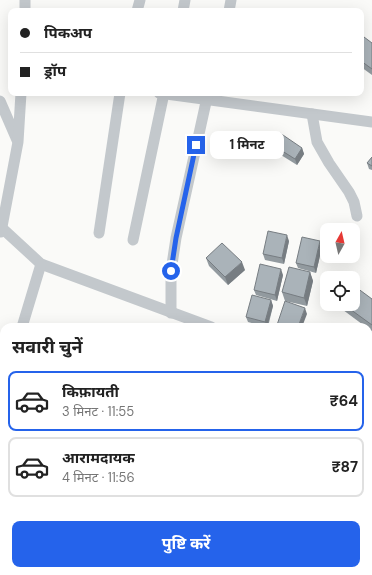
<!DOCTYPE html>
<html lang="hi">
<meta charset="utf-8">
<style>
:root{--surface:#fff;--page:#f6f6f6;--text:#222;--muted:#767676;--line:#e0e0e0;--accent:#2563eb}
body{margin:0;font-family:"DM Sans","Noto Sans Devanagari",sans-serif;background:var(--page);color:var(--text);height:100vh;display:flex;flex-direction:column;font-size:15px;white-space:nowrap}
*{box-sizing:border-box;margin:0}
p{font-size:13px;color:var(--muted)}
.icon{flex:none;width:22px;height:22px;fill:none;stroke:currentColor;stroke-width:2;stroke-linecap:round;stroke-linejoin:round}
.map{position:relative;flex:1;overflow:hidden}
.sheet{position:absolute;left:0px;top:323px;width:372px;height:252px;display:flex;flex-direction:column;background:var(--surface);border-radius:12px 12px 0 0;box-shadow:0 4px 16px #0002}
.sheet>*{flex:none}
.top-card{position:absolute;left:8px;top:8px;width:356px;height:88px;border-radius:8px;box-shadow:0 4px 16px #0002;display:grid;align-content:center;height:88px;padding:0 12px;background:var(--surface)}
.needle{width:26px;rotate:8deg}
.controls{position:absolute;left:320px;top:223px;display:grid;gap:8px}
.controls a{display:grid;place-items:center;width:40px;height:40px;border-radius:8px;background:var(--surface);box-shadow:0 4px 16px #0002;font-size:20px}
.end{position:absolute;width:18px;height:18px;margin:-9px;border:5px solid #2563eb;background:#fff;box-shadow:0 0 0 2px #fff}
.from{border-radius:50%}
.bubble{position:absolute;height:28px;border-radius:8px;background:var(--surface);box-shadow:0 4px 16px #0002;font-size:13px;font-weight:700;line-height:28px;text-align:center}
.top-card b{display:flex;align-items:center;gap:14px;height:38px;font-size:15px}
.top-card b+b{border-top:1px solid var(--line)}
.top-card i{width:10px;height:10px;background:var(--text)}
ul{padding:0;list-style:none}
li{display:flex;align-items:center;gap:12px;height:60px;margin:0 8px 6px;padding:0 4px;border:2px solid var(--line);border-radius:8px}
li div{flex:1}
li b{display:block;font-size:15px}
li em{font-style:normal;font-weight:700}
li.selected{border-color:var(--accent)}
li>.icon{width:36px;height:36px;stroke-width:1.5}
h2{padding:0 12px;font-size:18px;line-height:48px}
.button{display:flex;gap:8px;margin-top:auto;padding:8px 12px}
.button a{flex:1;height:46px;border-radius:8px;background:var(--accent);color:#fff;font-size:16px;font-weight:700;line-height:46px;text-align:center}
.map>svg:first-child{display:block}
</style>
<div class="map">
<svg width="372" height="575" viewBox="0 0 372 575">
<rect width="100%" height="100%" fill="#fafaf8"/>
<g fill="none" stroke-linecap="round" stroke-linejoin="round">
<!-- minor -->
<g stroke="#c3c8cc" stroke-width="11">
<polyline points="25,0 25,11"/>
<polyline points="137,11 140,0"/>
<polyline points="183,11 185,0"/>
<polyline points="229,11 231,0"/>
<polyline points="159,93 372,122"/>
<polyline points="0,101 17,140"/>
<polyline points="312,114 317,142 329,163 349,192 354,202 357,216"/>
<polyline points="0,224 2,228 41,264 211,327"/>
<polyline points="1,232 18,142 21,93"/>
<polyline points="99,233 120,93"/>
<polyline points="133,240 164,93"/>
<polyline points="171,313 171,271 176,238 208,93"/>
<polyline points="22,327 41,264"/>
<polyline points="368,385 372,381"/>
</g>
</g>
<!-- wall -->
<g fill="#929a9f">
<polygon points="361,41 372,43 372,75 361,67"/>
<polygon points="271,144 302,148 304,154 297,165 273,150"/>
<polygon points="372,157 372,170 369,169 367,163"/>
<polygon points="289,241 284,264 265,260 263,254"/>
<polygon points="322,247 316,273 298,268 296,263"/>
<polygon points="206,258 245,270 228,285 209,266"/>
<polygon points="310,272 313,281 307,306 285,301 282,292"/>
<polygon points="283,275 277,301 256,295 254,290"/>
<polygon points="372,299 372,331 368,328 368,327 366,327 335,304 353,304"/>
<polygon points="271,300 273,306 268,327 265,327 248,322 246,317"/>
</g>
<!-- shaded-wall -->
<g fill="#777d82">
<polygon points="302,148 304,154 297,165 295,159"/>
<polygon points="287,235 289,241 284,264 282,258"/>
<polygon points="320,241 322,247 316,273 314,267"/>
<polygon points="242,262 245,270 228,285 225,277"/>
<polygon points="281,269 283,275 277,301 275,295"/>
<polygon points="310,272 313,281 307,306 304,298"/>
<polygon points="271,300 273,306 267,327 265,322"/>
<polygon points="305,308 307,314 302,327 298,327"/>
</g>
<!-- building -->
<g fill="#aab3b9" stroke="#777d82">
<polygon points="364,37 372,43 372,69 361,61 361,41"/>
<polygon points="280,133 302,148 295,159 271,144"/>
<polygon points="372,157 372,166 367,163"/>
<polygon points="268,231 287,235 282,258 263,254"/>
<polygon points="302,237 320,241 314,267 296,263"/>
<polygon points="222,243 242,262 225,277 206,258"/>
<polygon points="260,264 281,269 275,295 254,290"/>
<polygon points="289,267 310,272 304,298 282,292"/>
<polygon points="353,285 372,299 372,325 343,304 353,304"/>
<polygon points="252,295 271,300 265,322 246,317"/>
<polygon points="285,301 305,308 298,327 283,327 277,325"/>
</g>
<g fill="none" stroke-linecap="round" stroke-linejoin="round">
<!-- route -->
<polyline stroke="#2563eb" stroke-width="5" points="171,271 176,238 196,145"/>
</g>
</svg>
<div class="controls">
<a><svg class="needle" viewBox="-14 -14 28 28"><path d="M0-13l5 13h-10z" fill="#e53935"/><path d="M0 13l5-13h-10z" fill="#767676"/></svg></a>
<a><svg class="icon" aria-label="locate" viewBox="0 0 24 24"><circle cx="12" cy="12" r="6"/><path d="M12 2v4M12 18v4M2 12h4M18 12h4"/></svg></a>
</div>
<i class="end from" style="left:171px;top:271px"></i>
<i class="end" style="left:196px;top:145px"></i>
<div class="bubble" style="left:210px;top:131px;width:74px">1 मिनट</div>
<div class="top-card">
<b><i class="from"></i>पिकअप</b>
<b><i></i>ड्रॉप</b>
</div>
<section class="sheet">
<h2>सवारी चुनें</h2>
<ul>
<li class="selected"><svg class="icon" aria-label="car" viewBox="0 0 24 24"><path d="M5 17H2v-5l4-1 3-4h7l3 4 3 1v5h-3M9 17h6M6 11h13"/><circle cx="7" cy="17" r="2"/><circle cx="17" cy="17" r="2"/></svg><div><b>किफ़ायती</b><p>3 मिनट · 11:55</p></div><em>₹64</em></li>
<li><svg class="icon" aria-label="car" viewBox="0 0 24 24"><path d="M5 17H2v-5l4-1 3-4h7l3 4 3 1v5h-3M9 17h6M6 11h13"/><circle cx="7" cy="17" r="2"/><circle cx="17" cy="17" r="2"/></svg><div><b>आरामदायक</b><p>4 मिनट · 11:56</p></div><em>₹87</em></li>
</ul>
<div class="button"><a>पुष्टि करें</a></div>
</section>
</div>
